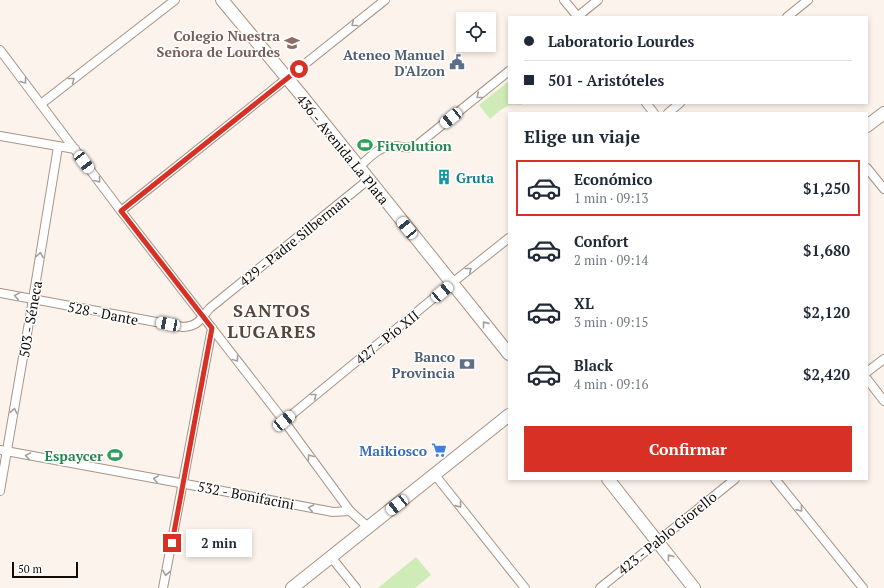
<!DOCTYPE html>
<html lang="es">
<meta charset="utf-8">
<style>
:root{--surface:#fff;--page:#f6f6f7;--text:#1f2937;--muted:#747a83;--line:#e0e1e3;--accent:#d93025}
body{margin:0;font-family:"PT Serif",serif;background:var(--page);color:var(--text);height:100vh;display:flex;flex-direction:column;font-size:15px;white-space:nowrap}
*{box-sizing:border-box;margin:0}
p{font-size:13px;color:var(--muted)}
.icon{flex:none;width:22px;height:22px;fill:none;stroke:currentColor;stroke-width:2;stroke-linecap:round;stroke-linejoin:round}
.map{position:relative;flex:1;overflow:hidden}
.side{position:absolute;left:508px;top:112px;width:360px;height:368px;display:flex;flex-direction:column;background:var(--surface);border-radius:0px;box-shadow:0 2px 6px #0003}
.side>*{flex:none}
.banner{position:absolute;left:508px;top:16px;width:360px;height:88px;border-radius:0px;box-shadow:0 2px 6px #0003;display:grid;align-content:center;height:88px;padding:0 16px;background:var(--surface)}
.controls{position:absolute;left:456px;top:12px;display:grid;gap:8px}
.controls a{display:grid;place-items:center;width:40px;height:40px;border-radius:0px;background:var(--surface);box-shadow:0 2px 6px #0003;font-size:20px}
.scale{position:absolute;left:12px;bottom:10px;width:66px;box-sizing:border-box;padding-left:4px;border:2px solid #130c06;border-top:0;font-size:11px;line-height:14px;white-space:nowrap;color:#130c06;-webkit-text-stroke:3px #fff;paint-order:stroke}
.end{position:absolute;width:18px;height:18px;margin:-9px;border:5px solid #d93025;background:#fff;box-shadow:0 0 0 2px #fff}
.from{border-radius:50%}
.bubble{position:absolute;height:28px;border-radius:0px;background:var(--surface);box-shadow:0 2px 6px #0003;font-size:13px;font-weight:700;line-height:28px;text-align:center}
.car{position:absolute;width:12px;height:24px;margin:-12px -6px;border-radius:5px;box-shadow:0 0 3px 1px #0007;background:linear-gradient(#fff 24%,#345 0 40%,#fff 0 76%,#345 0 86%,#fff 0)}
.banner b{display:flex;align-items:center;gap:14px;height:38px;font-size:15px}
.banner b+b{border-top:1px solid var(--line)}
.banner i{width:10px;height:10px;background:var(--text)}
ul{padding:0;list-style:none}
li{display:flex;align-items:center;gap:12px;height:56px;margin:0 8px 6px;padding:0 8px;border:2px solid transparent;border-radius:0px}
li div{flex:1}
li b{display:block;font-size:15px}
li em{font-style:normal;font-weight:700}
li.active{border-color:var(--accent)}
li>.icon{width:36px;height:36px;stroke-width:1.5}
h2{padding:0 16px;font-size:18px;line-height:48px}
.button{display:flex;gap:8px;margin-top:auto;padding:8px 16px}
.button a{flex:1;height:46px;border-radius:0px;background:var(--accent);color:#fff;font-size:16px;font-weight:700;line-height:46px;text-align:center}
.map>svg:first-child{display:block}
</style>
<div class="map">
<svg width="884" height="588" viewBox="0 0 884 588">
<rect width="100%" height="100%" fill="#fcf3ec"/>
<!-- green -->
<g fill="#ceebb8">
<path d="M 509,81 L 509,103 L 523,103 L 521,105 C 507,102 500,111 490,119 L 479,105 Z"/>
<polygon points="416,557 431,575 415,588 378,588"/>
</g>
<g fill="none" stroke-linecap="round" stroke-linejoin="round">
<!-- street casing -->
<g stroke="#a89483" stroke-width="10">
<g id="street">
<polyline points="564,0 578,17"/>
<polyline points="577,17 598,0"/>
<polyline points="787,17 808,0"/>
<polyline points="0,50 121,211 284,421 350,511 368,527"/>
<polyline points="646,103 654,113"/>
<polyline points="41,104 175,0"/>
<polyline points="668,113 680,103"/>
<polyline points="0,136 75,149"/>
<path d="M 359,167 C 368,159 380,145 394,146 C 402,146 408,150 416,146 L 509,71"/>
<polyline points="867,168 884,189"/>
<polyline points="121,211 385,0"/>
<path d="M 0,293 L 183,327 C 199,326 200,319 210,308 L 368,180"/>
<polyline points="867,372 884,359"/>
<polyline points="867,379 884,401"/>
<polyline points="284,421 452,283 509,238"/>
<polyline points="0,450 207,488 333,512 350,511"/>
<polyline points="435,475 525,588"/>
<polyline points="775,479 863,588"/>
<polyline points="0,491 33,299 58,147"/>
<polyline points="331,557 356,588"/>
<polyline points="163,588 212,328"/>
<polyline points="600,588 735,479"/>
</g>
</g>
<!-- secondary casing -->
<g stroke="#a89483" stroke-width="14">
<g id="secondary">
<polyline points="222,0 302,96 509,354"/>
<polyline points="867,126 884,113"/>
<polyline points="608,479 694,588"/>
<polyline points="292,588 509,415"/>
</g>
</g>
<!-- street -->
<use href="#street" stroke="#fff" stroke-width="8"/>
<!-- secondary -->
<use href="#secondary" stroke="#fff" stroke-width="12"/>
</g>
<!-- one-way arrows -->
<defs><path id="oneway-chevron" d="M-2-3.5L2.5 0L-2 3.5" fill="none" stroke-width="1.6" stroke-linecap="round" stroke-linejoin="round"/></defs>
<g stroke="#a19e9b">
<use href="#oneway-chevron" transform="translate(354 24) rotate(141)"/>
<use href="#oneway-chevron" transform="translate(72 80) rotate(-38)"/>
<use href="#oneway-chevron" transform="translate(24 81) rotate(53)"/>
<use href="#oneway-chevron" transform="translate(479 96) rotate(141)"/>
<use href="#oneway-chevron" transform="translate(98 180) rotate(53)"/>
<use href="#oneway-chevron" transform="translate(40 255) rotate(-81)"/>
<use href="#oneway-chevron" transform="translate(469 270) rotate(-38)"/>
<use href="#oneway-chevron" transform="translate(17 296) rotate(-170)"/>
<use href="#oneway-chevron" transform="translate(485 324) rotate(-129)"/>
<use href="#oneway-chevron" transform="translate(236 359) rotate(52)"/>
<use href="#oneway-chevron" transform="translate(314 396) rotate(-39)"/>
<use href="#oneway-chevron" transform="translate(14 411) rotate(-80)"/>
<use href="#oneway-chevron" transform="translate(28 456) rotate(-170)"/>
<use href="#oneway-chevron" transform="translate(310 457) rotate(-126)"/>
<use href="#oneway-chevron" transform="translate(156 479) rotate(-170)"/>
<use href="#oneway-chevron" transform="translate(459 505) rotate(51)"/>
<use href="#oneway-chevron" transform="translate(311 508) rotate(-169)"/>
<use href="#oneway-chevron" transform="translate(800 509) rotate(51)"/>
<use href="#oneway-chevron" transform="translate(670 557) rotate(-128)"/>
<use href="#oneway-chevron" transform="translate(166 573) rotate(100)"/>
</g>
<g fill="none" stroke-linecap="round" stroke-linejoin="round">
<!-- route -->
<polyline stroke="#d93025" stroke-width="5" points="172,543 212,328 121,211 299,69"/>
</g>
<!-- icons -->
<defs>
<g id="school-bare" transform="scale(1.2)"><path d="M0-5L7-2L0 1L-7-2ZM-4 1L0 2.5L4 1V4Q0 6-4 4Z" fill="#8d6e63" stroke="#fff" stroke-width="2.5" paint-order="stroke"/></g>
<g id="civic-bare" transform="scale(1.2)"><path d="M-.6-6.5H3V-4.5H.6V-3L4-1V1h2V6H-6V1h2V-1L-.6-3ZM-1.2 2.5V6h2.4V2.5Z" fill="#5c6f8a" stroke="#fff" stroke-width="2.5" paint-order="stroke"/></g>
<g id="stadium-bare" transform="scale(1.2)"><path d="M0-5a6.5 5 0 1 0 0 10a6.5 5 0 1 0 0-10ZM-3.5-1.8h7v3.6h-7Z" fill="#2e9e5b" stroke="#fff" stroke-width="2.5" paint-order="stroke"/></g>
<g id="building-bare" transform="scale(1.2)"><path d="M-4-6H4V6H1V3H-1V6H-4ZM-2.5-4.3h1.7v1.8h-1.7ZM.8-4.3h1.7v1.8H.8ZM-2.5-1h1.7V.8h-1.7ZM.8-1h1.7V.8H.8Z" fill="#0f9aa8" stroke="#fff" stroke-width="2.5" paint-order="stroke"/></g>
<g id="bank-bare" transform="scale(1.2)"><path d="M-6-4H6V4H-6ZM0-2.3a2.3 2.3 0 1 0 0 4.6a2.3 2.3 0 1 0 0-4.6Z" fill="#5c6f8a" stroke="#fff" stroke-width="2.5" paint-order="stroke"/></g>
<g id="supermarket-bare" transform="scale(1.2)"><path d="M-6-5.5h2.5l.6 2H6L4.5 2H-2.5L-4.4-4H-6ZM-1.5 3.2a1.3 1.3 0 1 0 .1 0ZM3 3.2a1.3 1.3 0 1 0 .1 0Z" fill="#3f7fe0" stroke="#fff" stroke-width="2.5" paint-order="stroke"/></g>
</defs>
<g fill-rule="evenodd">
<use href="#school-bare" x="292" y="43"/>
<use href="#civic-bare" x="457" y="62"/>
<use href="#stadium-bare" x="365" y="145"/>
<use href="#building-bare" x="444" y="177"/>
<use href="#bank-bare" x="467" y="364"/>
<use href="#supermarket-bare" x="439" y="450"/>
<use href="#stadium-bare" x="115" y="455"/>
</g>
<g text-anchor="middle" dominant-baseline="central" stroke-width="3" stroke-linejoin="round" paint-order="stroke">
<!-- education labels -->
<g font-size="14" font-weight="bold" fill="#785e54" stroke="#fff" text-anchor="end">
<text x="280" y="35">Colegio Nuestra<tspan x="280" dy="16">Señora de Lourdes</tspan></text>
</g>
<!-- service labels -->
<g font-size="14" font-weight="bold" fill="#4e5e75" stroke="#fff" text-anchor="end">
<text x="445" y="54">Ateneo Manuel<tspan x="445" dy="16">D'Alzon</tspan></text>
<text x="455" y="356">Banco<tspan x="455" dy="16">Provincia</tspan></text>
</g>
<!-- leisure labels -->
<g font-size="14" font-weight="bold" fill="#27864d" stroke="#fff" text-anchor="start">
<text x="377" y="145">Fitvolution</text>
<text x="103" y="455" text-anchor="end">Espaycer</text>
</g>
<!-- street labels -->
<g font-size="14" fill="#130c06" stroke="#fff">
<text transform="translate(343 149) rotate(51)">436 - Avenida La Plata</text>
<text transform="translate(294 240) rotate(-39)">429 - Padre Silberman</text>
<text transform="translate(103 313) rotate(11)">528 - Dante</text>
<text transform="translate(30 319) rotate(-80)">503 - Séneca</text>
<text transform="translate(387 337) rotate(-39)">427 - Pío XII</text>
<text transform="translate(246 495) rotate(11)">532 - Bonifacini</text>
<text transform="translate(667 533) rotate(-39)">423 - Pablo Giorello</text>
</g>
<!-- culture labels -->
<g font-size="14" font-weight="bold" fill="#0d838f" stroke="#fff" text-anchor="start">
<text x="456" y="177">Gruta</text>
</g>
<!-- shop labels -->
<g font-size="14" font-weight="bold" fill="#366cbe" stroke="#fff" text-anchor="end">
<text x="427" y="450">Maikiosco</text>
</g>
<!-- district labels -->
<g font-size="18" font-weight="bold" letter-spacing="1" fill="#584637" stroke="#fff">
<text x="272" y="310">SANTOS<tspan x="272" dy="21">LUGARES</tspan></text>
</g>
</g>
</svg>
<div class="controls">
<a><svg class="icon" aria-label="locate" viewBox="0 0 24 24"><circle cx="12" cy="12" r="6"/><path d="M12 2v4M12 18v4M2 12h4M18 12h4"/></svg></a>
</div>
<div class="scale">50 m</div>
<i class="end from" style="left:299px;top:69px"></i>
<i class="end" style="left:172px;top:543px"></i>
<div class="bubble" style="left:186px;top:529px;width:66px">2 min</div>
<i class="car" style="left:451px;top:118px;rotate:231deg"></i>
<i class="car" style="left:84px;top:162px;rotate:143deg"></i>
<i class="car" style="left:407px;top:228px;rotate:321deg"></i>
<i class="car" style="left:442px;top:292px;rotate:50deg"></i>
<i class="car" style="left:168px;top:324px;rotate:281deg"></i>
<i class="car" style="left:284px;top:421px;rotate:51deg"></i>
<i class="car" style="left:397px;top:505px;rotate:232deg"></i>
<div class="banner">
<b><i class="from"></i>Laboratorio Lourdes</b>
<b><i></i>501 - Aristóteles</b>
</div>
<section class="side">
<h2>Elige un viaje</h2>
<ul>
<li class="active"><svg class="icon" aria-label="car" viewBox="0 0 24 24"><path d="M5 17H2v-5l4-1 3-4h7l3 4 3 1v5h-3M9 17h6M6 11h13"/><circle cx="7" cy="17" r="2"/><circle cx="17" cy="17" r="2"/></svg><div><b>Económico</b><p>1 min · 09:13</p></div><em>$1,250</em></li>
<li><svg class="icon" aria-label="car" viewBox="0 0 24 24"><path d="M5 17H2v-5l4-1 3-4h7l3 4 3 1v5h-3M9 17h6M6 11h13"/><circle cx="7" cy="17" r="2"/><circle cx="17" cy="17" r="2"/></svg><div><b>Confort</b><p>2 min · 09:14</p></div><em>$1,680</em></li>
<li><svg class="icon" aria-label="car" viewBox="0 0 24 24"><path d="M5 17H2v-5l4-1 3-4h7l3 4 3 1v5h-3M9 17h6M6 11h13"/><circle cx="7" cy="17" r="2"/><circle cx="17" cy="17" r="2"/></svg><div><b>XL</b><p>3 min · 09:15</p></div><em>$2,120</em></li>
<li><svg class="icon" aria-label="car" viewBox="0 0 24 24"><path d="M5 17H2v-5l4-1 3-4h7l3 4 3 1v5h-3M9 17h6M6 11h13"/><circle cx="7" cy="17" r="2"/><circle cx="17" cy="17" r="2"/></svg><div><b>Black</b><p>4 min · 09:16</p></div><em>$2,420</em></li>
</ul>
<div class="button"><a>Confirmar</a></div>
</section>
</div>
